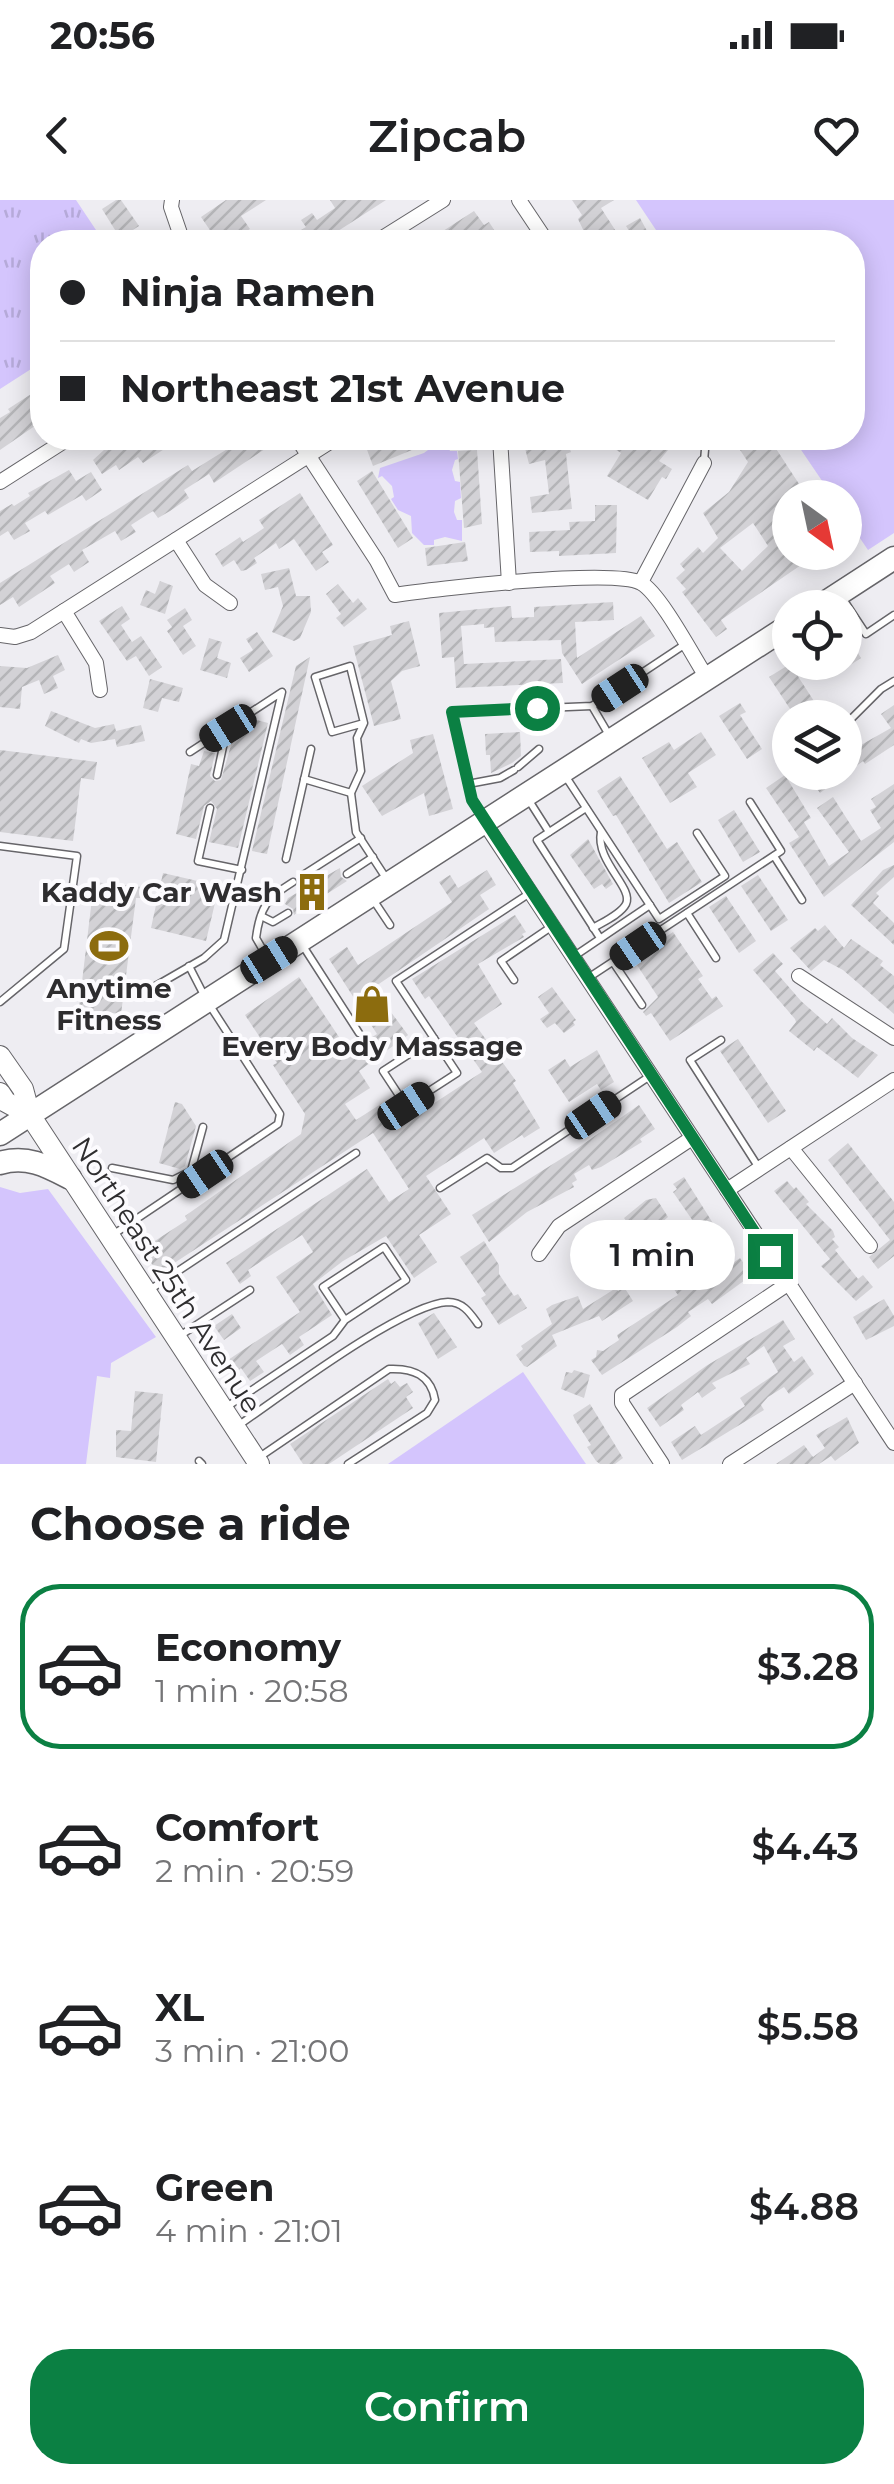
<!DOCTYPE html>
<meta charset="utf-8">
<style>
:root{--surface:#fff;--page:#f6f6f6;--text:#202124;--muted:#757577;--line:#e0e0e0;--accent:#0b8043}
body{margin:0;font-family:Montserrat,sans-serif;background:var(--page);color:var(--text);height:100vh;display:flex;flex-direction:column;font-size:38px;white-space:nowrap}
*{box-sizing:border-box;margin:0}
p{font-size:32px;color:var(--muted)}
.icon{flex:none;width:55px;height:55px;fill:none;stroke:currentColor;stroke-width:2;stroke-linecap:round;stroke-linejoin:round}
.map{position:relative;height:1264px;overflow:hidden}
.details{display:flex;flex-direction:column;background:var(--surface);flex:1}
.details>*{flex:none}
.guide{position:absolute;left:30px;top:30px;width:835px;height:220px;border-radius:40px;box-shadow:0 5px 25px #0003;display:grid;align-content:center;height:220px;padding:0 30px;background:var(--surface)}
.needle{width:65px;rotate:147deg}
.buttons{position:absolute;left:772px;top:280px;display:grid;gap:20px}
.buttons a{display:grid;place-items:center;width:90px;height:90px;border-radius:50%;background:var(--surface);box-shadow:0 5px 25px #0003;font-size:50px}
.end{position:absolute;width:45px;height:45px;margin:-22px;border:12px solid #0b8043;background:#fff;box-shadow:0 0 0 5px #fff}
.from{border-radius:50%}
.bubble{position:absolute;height:70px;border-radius:35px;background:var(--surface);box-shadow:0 5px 25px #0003;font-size:32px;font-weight:600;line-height:70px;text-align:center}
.car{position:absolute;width:30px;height:60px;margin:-30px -15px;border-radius:12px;box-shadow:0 0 8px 2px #0007;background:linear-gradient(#222 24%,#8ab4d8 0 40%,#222 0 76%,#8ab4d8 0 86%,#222 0)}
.guide b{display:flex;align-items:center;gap:35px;height:95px;font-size:38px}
.guide b+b{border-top:2px solid var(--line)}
.guide i{width:25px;height:25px;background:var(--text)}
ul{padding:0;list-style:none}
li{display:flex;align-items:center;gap:30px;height:165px;margin:0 20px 15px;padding:0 10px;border:5px solid transparent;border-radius:40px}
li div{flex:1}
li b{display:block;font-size:38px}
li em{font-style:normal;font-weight:600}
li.selected{border-color:var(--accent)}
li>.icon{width:90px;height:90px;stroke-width:1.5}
h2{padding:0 30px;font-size:45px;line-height:120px}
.button{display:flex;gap:20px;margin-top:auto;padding:20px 30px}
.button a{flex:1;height:115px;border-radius:40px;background:var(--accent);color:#fff;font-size:40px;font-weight:600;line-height:115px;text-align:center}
.status{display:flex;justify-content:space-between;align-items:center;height:70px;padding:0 50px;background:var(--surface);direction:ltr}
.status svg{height:28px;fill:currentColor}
header{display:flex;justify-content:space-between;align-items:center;height:130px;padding:0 30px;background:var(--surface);font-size:45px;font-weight:600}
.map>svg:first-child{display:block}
</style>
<div class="status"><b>20:56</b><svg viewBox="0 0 49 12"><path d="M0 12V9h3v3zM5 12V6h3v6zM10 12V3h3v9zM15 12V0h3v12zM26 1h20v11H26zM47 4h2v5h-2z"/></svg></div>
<header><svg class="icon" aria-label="back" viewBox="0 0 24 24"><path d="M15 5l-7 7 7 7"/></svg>Zipcab<svg class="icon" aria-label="heart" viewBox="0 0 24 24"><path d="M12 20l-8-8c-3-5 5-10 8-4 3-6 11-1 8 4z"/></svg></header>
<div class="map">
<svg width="894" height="1264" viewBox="0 0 894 1264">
<defs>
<pattern id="park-tufts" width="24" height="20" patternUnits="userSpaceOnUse" patternTransform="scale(2.5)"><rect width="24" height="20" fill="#d4c5fd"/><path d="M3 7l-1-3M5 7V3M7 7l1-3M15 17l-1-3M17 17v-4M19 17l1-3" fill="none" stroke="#b6aad9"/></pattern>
<pattern id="building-hatch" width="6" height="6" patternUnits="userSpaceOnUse" patternTransform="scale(2.5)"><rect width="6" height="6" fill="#d3d2d6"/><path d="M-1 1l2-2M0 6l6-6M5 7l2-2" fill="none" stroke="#b5b5b8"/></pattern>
</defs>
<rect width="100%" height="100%" fill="#eeedf2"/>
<!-- grass -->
<g fill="#d4c5fd">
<polygon points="636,0 894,0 894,333 868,350 845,316 845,298 833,297 793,238 852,238 852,42 664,42"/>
<polygon points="444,238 450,251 457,251 458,259 455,260 452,270 455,281 460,282 461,298 455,301 454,312 457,320 462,320 462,341 445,337 434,340 434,345 424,345 412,333 411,316 398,310 391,299 394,297 392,286 382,276 378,278 380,268 424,253"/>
<polygon points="0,987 20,993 48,989 156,1137 111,1163 110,1178 97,1176 86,1264 0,1264"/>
<polygon points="523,1172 586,1264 388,1264"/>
</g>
<!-- park -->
<polygon fill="url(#park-tufts)" points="0,0 76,0 104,42 42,42 42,162 0,189"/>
<!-- building -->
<g fill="url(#building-hatch)" fill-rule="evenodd">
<polygon points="116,0 121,0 139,26 120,38 102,9"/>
<polygon points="226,0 266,0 241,16 250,29 230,42 218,42 201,17"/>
<polygon points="330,0 386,0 321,42 282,42 306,27 301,20 312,13 317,20 335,8"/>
<polygon points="572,0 614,0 601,8 619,36 609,42 589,42 578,19 582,15"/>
<polygon points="474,11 484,25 489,22 502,42 426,42"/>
<polygon points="640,18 647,31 654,42 636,42 626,26"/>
<polygon points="42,187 42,221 0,250 0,218 10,212 8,209"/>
<polygon points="117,238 181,238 143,263 138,257 119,270 116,265 102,274 93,260"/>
<polygon points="233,238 266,238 271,245 214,283 209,274 184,290 189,298 170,311 158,318 153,311 131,325 136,332 121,341 115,331 82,350 89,362 74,372 69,364 50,376 55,383 19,407 13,397 0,405 0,383 188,265 192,271 237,243"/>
<polygon points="391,238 441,238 373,266 366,247"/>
<polygon points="549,238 566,238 571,252 566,254 572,309 532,313 530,297 549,294 545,260 529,264 525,248 550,241"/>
<polygon points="611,238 678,238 659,261 672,269 666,279 662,277 648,300 607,276 621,253 607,244"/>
<path d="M 732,238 L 769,238 L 803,290 L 800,292 L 804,298 L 790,298 L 790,324 L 783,328 L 790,340 L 790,352 L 820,352 L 721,420 L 727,429 L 716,437 L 682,392 L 686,389 L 676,378 L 685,370 L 680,364 L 698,347 L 703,353 L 718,338 L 703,313 L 729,292 L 748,262 ZM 753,323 L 768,346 L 742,371 L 720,348 Z"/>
<polygon points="477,250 482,324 464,328 458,251"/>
<polygon points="69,270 76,281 91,272 102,290 86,301 82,295 48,315 45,311 25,323 30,331 14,340 8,331 0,336 0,311 12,304 14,306 30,296 28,293"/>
<polygon points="372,271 413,338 398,348 357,281"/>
<polygon points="300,293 333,345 322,352 329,362 316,371 294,339 279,349 276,343 254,358 257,363 246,370 241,371 234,360 223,367 215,354 240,337 243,342 264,328 259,320"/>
<polygon points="595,305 617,305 616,353 559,356 559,351 530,352 529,332 570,330 569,322 595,321"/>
<polygon points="465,342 468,361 427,366 425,348"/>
<polygon points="289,368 296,396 310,396 311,412 300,438 294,441 272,432 283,406 278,387 265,390 261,374"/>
<polygon points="160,381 173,386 165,414 140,405 146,390 155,394"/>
<polygon points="338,384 353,403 358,398 367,409 344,427 336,418 341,414 326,394"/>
<polygon points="613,402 614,420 575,422 577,458 641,416 655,436 582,484 562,453 561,440 495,442 494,427 484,428 484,424 461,426 464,464 561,459 563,483 456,488 454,457 442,458 439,413 511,406 512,418 534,417 534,407"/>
<polygon points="122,406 130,419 121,425 132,442 141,436 162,467 149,476 136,456 127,461 99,421"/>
<polygon points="185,408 192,420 183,426 196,446 183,455 167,431 172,427 167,420"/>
<polygon points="409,421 420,466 402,471 391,481 401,519 374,526 353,446 392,435 390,426"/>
<polygon points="257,432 273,456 249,472 240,458 253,450 246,439"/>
<polygon points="845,433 861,458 835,475 828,462 842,462 845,467"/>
<polygon points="209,438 222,442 217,458 231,463 227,478 200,470"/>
<polygon points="58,455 65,470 53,476 58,488 44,494 39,480 22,487 20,509 0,507 0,466 27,468"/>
<polygon points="310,457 267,654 252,651 296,466"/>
<polygon points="790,464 821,512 812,518 796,518 769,477"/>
<polygon points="150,479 183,488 179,502 162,498 158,512 143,508"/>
<polygon points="740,503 746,512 740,515 762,549 747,559 719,516"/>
<polygon points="894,505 894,545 865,564 863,561 820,593 811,580 822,572 845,572 845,554 891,528 881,514"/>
<polygon points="51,511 95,528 114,524 116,531 141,525 145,541 117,547 115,539 91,543 81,539 79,543 45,526"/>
<polygon points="253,519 268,523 238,648 209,642 217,609 211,601 204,606 196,639 176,634 191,564 199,566 204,551 215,553 210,576 215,581 221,580 235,531"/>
<polygon points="520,532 521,556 512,563 491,573 490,555 486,555 485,534"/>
<polygon points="701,532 716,555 688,573 697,587 670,603 642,558 669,542 674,550"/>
<polygon points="433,534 453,609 429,616 424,593 382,616 362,586 413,553 410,540"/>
<polygon points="0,550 97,562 94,580 81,578 73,641 0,632"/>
<polygon points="785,575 811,618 804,622 829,666 849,652 817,608 833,597 861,641 881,628 870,610 876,607 871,599 894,584 894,642 824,697 789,643 799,637 766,588"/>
<polygon points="620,576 667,649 677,642 702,682 669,703 616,615 613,616 597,591"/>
<polygon points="734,610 760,652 743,662 718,620"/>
<polygon points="588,639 613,684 606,689 602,684 594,689 570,655"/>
<polygon points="894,665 894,677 876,693 879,696 873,703 894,723 894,745 851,705 883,670"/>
<polygon points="340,668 341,677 347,681 294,715 293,709 285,704 288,698"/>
<polygon points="487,670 496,685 480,695 489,709 373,788 408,835 359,871 370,888 345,904 356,920 384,902 399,926 482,872 429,796 425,799 412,779 515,715 526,732 522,734 524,737 478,764 502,804 474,823 516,881 513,883 540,928 524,938 522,935 494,953 484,938 426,976 451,1014 419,1035 437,1062 414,1078 386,1036 343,1061 313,1084 332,1115 299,1137 304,1145 290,1155 282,1144 256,1161 264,1172 250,1181 241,1168 236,1172 228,1160 300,1112 276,1077 313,1052 302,1035 248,1070 251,1076 240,1084 226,1063 367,969 389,1002 409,989 373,933 159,1073 141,1050 187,1020 185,1016 301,934 305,914 273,865 277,863 245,815 299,777 349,852 377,834 329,759 347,747 358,765 452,702 439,682 450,675 458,688"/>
<polygon points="163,673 219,686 206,741 151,728"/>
<polygon points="758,675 788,720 771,731 741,686"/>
<polygon points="94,682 142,687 141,698 136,698 121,814 105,812 105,818 78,815"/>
<polygon points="726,696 756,741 739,753 709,707"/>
<polygon points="825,725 844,748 851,739 883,761 880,765 894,776 894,814 843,770 824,760 811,771 790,748 815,728 818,731"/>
<polygon points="673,732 703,776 698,779 712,799 716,796 723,806 670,841 651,813 646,816 643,812 658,797 633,759"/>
<polygon points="773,753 783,764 775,771 801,801 827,824 832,818 852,838 878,855 858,878 817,847 814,851 789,831 796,822 795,819 753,770"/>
<polygon points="552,787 576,820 573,822 575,825 564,833 555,823 547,828 540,819 549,813 538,797"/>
<polygon points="738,839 786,911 768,923 720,851"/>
<polygon points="597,850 614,882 601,890 597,884 569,902 548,870 565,859 570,867"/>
<polygon points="175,902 182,904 196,926 185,966 180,969 159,963"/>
<polygon points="639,905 655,929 640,939 642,942 601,967 592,970 589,965 574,974 577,980 572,983 574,987 527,1012 489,1042 472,1015 572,952"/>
<polygon points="848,943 894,1002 894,1056 878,1069 869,1057 890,1040 828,960"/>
<polygon points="684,977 726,1044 704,1059 685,1030 695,1024 673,992 677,989 673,984"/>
<polygon points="787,981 794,989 796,987 809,1002 806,1004 833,1031 835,1037 832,1039 839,1047 835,1050 858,1079 863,1075 873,1087 856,1101 821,1066 830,1059 774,991"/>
<polygon points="656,998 668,1017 654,1029 691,1083 707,1072 710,1078 740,1058 752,1075 712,1104 708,1099 688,1112 691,1116 677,1127 602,1175 591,1160 596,1157 597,1150 603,1151 619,1140 617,1135 678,1095 666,1078 663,1080 650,1061 654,1059 624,1018 646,1000"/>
<polygon points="609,1028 619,1043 585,1065 576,1050"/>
<polygon points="484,1041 499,1065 499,1074 514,1096 518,1094 527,1108 499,1125 481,1098 486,1095 460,1057"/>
<polygon points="624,1087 633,1101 602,1121 599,1116 552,1135 557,1146 527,1167 524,1166 516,1155 523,1149 521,1146 552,1124 546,1109 552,1105 578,1096 583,1109 616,1088 618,1091"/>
<polygon points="884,1099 894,1116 894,1126 866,1140 853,1117"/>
<polygon points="434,1113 457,1147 438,1159 418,1123"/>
<polygon points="232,1114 241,1128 224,1140 214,1126"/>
<polygon points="783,1120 795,1139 783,1146 794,1162 802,1156 814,1174 789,1194 784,1187 768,1197 761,1205 764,1210 682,1260 671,1242 695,1226 701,1235 745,1206 740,1198 778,1172 764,1146 746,1158 750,1164 712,1183 716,1188 702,1198 698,1192 681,1205 684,1210 660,1227 647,1208 706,1166"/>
<polygon points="574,1170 590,1175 584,1198 561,1189 566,1172 572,1173"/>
<polygon points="388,1179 391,1184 395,1181 400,1187 407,1183 413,1192 406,1197 413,1208 329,1264 303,1264 290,1244"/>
<polygon points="135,1191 163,1194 156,1262 116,1257 116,1230 131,1231"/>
<polygon points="590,1204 623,1258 615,1264 600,1264 596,1261 587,1247 591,1245 575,1220 573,1215"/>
<polygon points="847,1217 859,1243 835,1261 831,1256 819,1264 776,1264 804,1245 813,1257 825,1248 816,1235"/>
</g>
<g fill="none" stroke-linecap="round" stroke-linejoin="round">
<!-- service casing -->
<g stroke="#666569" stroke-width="9">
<g id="service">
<polyline points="704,261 706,238"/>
<polyline points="841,396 866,434 894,415"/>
<polyline points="592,506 609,535"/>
<polyline points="364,523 332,532 315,477 350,466 364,523 357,538 361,571 351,593 356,632 386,678"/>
<polyline points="845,525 881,489 894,481"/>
<polyline points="518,567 539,549"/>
<polyline points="564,574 659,719 725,676 697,633"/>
<polyline points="217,575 227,528"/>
<polyline points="304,579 351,593"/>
<polyline points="468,584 500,578 514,570"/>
<polyline points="528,599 549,632"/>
<polyline points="210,608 198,661 242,670"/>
<polyline points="586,608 537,640 600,738"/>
<polyline points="482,619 472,600 452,512 592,506 684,445"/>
<polyline points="0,646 77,656 64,749 0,802"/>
<polyline points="774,656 802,700"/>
<polyline points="286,659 311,549"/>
<polyline points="347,674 373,657"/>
<polyline points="303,675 361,638"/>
<polyline points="374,701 390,725"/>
<polyline points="687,713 716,758"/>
<polyline points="263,717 273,722 288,713"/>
<path d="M 593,728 C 603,722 621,714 626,704 C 634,688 595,661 601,632"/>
<polyline points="303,746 359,833"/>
<path d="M 267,757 L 256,738 C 260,707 267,698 293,682"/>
<polyline points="573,757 650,705"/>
<polyline points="613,762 642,805"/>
<polyline points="588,778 781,651 750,602"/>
<polyline points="514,780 501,761 551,727"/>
<polyline points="152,788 204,758 224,740 282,492 190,552"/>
<polyline points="434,838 383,871 406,906 457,873 396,781 530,693"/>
<polyline points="721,840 690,860 759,968"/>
<polyline points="112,968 173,980 191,971 203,927"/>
<polyline points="440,988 487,958 501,968 512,968 650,876"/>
<polyline points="114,1034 278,924 280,914 207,801 189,766"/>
<polyline points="151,1089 356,953"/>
<polyline points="181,1135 250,1090"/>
<polyline points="228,1206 333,1136 345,1120 406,1080 384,1047 323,1087 345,1120"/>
<path d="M 239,1225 C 280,1197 402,1104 448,1102 C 463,1102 470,1113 478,1124"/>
<path d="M 261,1256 L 389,1169 C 413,1168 431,1175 435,1200 L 427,1213 L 348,1264"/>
<polyline points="199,1261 202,1264"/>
</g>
</g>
<!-- minor casing -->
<g stroke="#666569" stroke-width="16">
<g id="minor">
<polyline points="172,0 171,7 183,42"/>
<polyline points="519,0 547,42"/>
<polyline points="376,42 443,0"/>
<path d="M 297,238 L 377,361 L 395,395 C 433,389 614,368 641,383 C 660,393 694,458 707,478"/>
<polyline points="500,238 509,383"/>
<polyline points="0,282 69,238"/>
<polyline points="176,340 205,385 230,403"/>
<polyline points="641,382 704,263"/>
<polyline points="64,411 96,463 100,490"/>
<polyline points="0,435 15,437 31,432 336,238"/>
<polyline points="484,622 894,1243"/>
<polyline points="799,776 894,838"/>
<polyline points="791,948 870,1046"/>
<polyline points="727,990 894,880"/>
<polyline points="539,1054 559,1026 692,938"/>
<polyline points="662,1264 622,1203 622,1195 789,1083"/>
<polyline points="730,1264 855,1183"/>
</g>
</g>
<!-- secondary casing -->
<g stroke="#666569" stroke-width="22">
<g id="secondary">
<polyline points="0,856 23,889 30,915 259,1264"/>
<polyline points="0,893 6,902 30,915"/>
</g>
</g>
<!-- trunk casing -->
<g stroke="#666569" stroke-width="25">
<g id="trunk">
<polyline points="817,408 894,358"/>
<polyline points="0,934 790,425"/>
<path d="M 0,963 C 27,955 47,966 70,978"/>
</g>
</g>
<!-- service -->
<use href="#service" stroke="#fff" stroke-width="6"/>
<!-- minor -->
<use href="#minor" stroke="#fff" stroke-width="14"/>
<!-- secondary -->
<use href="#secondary" stroke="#fff" stroke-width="20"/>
<!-- trunk -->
<use href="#trunk" stroke="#fff" stroke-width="22"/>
</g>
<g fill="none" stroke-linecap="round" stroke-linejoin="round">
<!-- route -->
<polyline stroke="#0b8043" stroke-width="12" points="537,508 452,512 472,600 770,1056"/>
</g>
<!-- icons -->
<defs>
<g id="building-bare" transform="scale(3)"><path d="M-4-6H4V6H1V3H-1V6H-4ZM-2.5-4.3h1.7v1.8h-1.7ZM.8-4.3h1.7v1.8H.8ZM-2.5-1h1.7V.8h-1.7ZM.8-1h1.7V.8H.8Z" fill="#8c6c0e" stroke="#fcfbfe" stroke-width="2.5" paint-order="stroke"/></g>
<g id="stadium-bare" transform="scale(3)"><path d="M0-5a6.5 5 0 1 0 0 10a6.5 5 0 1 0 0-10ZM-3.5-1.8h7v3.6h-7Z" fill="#8c6c0e" stroke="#fcfbfe" stroke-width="2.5" paint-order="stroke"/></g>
<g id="shop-bare" transform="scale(3)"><path d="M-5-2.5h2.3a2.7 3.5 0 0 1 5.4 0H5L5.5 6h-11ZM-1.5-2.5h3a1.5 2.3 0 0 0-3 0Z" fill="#8c6c0e" stroke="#fcfbfe" stroke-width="2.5" paint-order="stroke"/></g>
</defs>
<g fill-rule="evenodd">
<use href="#building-bare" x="312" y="692"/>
<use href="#stadium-bare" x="109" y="746"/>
<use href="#shop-bare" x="372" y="804"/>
</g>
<g text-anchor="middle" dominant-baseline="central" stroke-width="8" stroke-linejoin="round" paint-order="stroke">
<!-- poi labels -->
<g font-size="28" font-weight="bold" fill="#2e2d2f" stroke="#fcfbfe">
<text x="282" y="692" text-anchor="end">Kaddy Car Wash</text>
<text x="109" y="788">Anytime<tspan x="109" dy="32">Fitness</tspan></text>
<text x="372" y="846">Every Body Massage</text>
</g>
<!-- street labels -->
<g font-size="28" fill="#2e2d2f" stroke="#fcfbfe">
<text transform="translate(167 1075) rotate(57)">Northeast 25th Avenue</text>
</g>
</g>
</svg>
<div class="buttons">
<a><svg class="needle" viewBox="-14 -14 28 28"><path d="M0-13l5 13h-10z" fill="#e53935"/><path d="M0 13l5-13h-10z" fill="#757577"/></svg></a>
<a><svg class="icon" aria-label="locate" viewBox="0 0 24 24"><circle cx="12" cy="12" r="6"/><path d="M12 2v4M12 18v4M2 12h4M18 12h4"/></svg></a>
<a><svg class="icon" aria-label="layers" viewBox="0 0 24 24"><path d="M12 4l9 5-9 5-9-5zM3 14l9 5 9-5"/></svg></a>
</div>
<i class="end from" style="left:537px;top:508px"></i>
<i class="end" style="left:770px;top:1056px"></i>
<div class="bubble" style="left:570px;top:1020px;width:165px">1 min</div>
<i class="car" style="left:620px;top:488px;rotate:237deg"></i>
<i class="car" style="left:228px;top:528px;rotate:238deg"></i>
<i class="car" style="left:638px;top:746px;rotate:236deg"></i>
<i class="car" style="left:269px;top:760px;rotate:58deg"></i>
<i class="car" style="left:406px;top:906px;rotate:57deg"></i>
<i class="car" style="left:593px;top:915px;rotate:56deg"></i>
<i class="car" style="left:205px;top:974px;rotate:236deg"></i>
<div class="guide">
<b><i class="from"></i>Ninja Ramen</b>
<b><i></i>Northeast 21st Avenue</b>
</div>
</div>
<section class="details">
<h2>Choose a ride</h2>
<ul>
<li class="selected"><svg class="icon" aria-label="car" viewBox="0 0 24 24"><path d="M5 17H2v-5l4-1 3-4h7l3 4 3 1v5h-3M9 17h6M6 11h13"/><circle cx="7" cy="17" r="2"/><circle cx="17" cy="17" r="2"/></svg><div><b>Economy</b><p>1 min · 20:58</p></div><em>$3.28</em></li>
<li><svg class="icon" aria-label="car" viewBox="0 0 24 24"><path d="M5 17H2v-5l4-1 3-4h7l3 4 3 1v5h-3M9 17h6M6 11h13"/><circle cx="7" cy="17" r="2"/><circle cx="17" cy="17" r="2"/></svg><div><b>Comfort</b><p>2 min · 20:59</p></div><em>$4.43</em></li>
<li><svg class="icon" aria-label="car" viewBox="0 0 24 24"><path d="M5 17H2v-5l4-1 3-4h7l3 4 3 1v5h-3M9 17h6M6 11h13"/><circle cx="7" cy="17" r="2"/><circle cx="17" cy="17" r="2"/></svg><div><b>XL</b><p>3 min · 21:00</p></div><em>$5.58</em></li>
<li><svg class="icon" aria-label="car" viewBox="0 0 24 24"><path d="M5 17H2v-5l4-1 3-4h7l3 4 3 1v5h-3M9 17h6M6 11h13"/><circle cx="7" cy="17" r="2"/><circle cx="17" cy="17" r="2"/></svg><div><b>Green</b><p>4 min · 21:01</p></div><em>$4.88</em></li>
</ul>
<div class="button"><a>Confirm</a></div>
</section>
